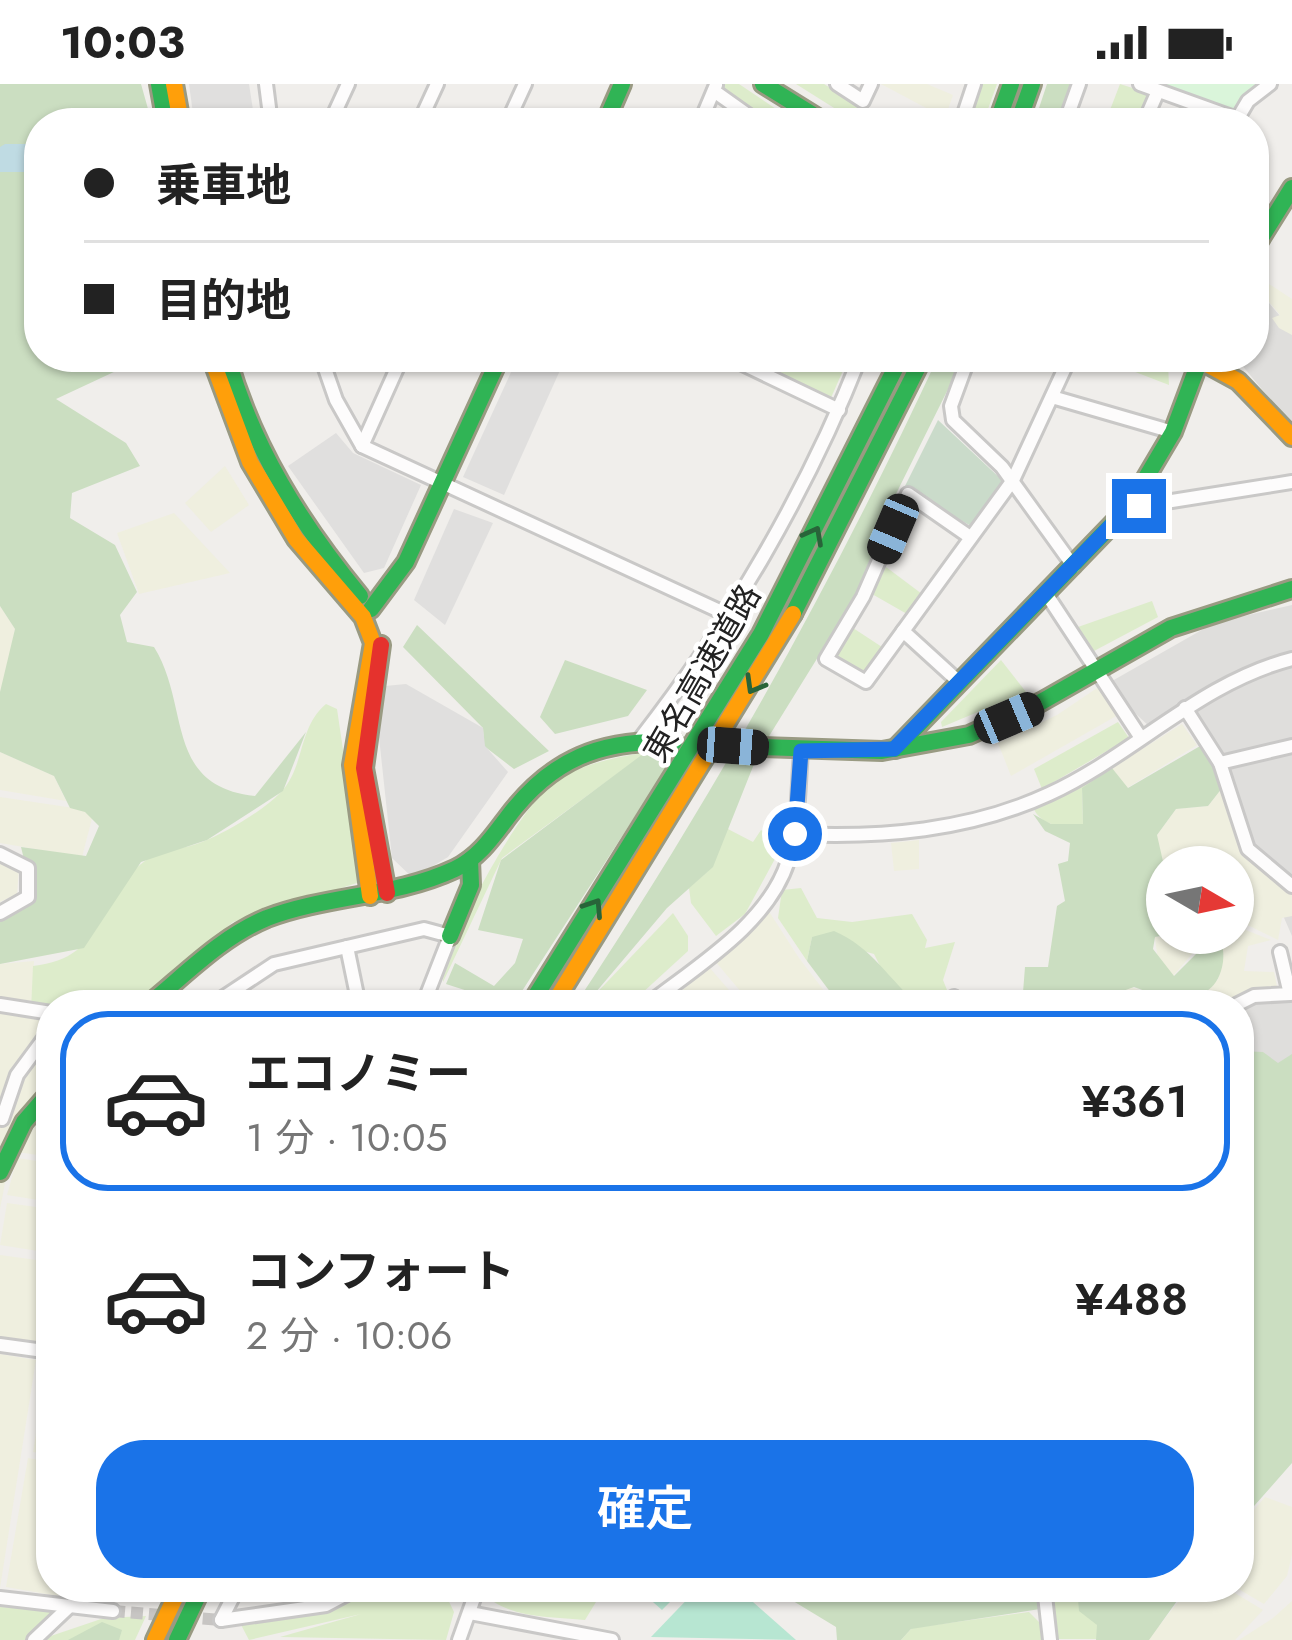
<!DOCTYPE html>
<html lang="ja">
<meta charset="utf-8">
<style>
:root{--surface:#fff;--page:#f2f2f2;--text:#222;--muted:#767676;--line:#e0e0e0;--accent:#1a73e8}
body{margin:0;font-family:Jost,"Noto Sans JP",sans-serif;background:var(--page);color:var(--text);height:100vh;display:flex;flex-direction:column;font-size:45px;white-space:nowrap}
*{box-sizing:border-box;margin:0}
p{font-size:39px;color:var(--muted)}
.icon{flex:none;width:66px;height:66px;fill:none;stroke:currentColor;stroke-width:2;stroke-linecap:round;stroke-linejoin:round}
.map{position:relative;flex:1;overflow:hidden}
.drawer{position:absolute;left:36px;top:906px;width:1218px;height:612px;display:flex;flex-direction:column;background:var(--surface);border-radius:48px;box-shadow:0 3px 9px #0004}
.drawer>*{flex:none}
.hud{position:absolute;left:24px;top:24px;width:1245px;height:264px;border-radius:48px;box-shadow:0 3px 9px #0004;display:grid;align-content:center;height:264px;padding:0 60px;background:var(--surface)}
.needle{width:78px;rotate:99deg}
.fabs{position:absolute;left:1146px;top:762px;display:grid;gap:24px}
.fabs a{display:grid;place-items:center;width:108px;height:108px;border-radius:50%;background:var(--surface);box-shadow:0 3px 9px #0004;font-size:60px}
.end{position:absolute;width:54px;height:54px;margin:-27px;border:15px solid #1a73e8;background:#fff;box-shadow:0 0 0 6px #fff}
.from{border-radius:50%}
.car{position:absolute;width:36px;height:72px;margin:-36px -18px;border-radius:15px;box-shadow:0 0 9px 3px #0007;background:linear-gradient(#222 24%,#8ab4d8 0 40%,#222 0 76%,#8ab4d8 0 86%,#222 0)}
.hud b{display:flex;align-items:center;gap:42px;height:114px;font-size:45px}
.hud b+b{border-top:3px solid var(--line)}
.hud i{width:30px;height:30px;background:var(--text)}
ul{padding:21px 0 0;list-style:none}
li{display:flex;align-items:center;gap:36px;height:180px;margin:0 24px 18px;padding:0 36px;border:6px solid transparent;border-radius:48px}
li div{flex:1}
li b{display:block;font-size:45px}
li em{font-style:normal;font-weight:600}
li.current{border-color:var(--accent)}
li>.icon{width:108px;height:108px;stroke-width:1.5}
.button{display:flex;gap:24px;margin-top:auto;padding:24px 60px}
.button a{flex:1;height:138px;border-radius:48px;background:var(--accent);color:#fff;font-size:48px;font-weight:600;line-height:138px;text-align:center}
.status{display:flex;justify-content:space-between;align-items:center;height:84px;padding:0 60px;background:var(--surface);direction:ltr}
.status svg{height:33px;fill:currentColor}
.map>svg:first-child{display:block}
</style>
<div class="status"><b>10:03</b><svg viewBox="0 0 49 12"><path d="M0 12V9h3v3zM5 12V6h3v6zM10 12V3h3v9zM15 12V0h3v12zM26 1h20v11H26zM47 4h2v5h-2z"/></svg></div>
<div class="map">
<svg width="1292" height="1556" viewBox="0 0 1292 1556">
<rect width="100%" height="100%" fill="#f0eeeb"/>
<!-- residential -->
<g fill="#dfdedc">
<polygon points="1257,205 1292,246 1292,341 1235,273 1254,273"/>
<polygon points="1292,521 1292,852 1191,621 1151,644 1105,601 1214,539"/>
<polygon points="1292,900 1292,1014 1239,967 1237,921"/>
</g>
<!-- farmland -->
<g fill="#efefdf">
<polygon points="881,0 927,0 953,11 945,34"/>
<polygon points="1266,198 1292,215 1292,251 1279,244 1272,234 1280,231 1255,201"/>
<polygon points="225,382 249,421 211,448 185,419"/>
<polygon points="174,429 230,489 139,510 117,449"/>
<polygon points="0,522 15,545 0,619"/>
<polygon points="1100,602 1118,631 1011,692 998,659 1057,631"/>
<polygon points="1182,640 1197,661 1127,704 1112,684"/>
<polygon points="0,668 54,692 66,717 0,706"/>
<polygon points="1226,699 1246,759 1241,769 1292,805 1292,832 1282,834 1278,856 1233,834 1233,783 1167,783 1167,798 1159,794 1157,751 1176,725 1208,722"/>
<polygon points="0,713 94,727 82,773 0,759"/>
<polygon points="919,756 919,785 894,787 891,759"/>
<polygon points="0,778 19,785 17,810 0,818"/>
<polygon points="768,826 799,874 835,921 752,921 715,877"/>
<polygon points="1233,841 1271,856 1248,862 1244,887 1274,888 1278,907 1252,907 1228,921 1116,921 1120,908 1131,903 1169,917 1218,896 1222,858 1199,862 1173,892 1158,878 1155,853 1233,849"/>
<polygon points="34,877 31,925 51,930 51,1001 17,1037 0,1125 0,880"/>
<polygon points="708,882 742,921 658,921 672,916"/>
<polygon points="43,1032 51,1033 51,1073 17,1068"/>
<polygon points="17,1074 51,1079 51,1118 7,1111"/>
<polygon points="7,1119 51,1125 51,1169 0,1161"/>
<polygon points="0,1171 51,1178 51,1262 0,1255"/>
<polygon points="0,1270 36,1276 0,1504"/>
<polygon points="48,1275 51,1275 51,1371 33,1368"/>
<polygon points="28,1374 51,1378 51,1503 60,1503 58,1512 6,1503"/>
<polygon points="1265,1413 1292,1423 1292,1471 1287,1492 1264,1520 1235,1503 1239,1443"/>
<polygon points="1190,1503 1225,1503 1263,1526 1235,1556 1148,1556"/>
<polygon points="1292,1517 1292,1556 1239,1556 1273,1534"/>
</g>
<!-- grass -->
<g fill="#ddeccb">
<polygon points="716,0 739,0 797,39 768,39"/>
<polygon points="796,0 824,0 867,27 858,39"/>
<polygon points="978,0 997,0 983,39 964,39"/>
<polygon points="1120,0 1148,9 1136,39 1105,39"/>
<polygon points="753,273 849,273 830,316 751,278"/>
<polygon points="1114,273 1149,273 1168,280 1169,301 1112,279"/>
<polygon points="886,483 922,510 907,530 872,510"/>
<polygon points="1152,517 1158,533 1094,567 1078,543"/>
<polygon points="853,544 882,563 867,589 835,573"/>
<polygon points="1001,576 1026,608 942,643 941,638"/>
<path d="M 326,620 L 337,625 L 361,787 L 357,799 L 233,838 L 134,921 L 31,926 L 33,882 C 110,874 96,810 149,774 C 163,765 186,765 202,758 C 225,749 263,727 281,708 C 305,683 298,643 326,620 Z"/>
<polygon points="1118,638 1129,654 1042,705 1034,685"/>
<path d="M 647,668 L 502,774 L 443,898 C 446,858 516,729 550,702 C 577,680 613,674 647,668 Z"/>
<path d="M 1112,684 L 1082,705 L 1083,740 C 1066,746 1040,742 1033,723 Z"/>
<polygon points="726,744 753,758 761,746 783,760 745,830 716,852 691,819 689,804 708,787"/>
<polygon points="801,804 817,834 852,838 912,830 927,856 925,864 955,858 943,896 953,921 919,921 885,892 874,870 812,853 807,877 778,834 782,806"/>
<polygon points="673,829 688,852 688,867 629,921 585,921"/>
<polygon points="345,1503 442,1503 454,1528 446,1556 280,1553 361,1530 249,1556 239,1537 328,1516"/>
<path d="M 495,1503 L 596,1503 L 596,1518 L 585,1536 C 556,1533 519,1534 494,1518 Z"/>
<polygon points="1053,1503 1077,1503 1097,1541 1098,1555 1058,1555 1052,1539"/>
<polygon points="0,1523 47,1525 53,1530 25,1556 0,1556"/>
<polygon points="1029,1528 1057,1556 901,1556 912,1544"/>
<polygon points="146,1532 135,1556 39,1556 104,1534"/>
</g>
<!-- forest -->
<g fill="#cbdec1">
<path d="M 0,0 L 141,0 L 152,39 L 39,39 L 39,273 L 108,273 L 116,287 L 56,315 L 126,359 L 140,382 L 72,409 L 70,434 L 115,461 L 137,508 L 120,531 L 127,558 L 154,563 C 191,622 163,702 255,712 L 306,648 L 283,707 L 207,756 L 141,778 L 84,864 L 0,880 L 0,821 L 32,808 L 21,763 L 86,772 L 99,742 L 85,728 L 70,724 L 54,692 L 0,668 L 0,608 L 15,545 L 0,522 Z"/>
<polygon points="1047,0 1079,0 1064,39 1034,39"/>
<path d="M 938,273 L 964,273 L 889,424 L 857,510 L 758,670 L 713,783 L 667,824 L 585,921 L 575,921 C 713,713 833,499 938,273 Z"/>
<polygon points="417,541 549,667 514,685 484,662 483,644 403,563"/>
<polygon points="565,576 647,606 628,632 555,650 540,633"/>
<path d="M 1207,658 L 1226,699 L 1208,722 L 1176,725 L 1157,751 L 1167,795 L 1167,849 L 1177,849 L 1155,853 L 1153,865 L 1174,892 L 1216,850 C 1223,859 1224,866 1223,878 C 1216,926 1167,916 1134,903 L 1120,908 L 1116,921 L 1022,921 L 1025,883 L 1048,883 L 1057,822 L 1065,817 L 1058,780 L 1068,777 L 1070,759 L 1045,747 L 1033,730 L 1051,740 L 1083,740 L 1082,704 L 1112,684 L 1128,704 Z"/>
<polygon points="651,664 672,675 513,921 477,921 477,910 446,900 455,879 494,902 515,879 523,855 478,846 501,776"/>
<path d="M 834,847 C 872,863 888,895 919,921 L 840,921 L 807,877 L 812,853 Z"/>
<polygon points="1239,967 1263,968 1278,979 1292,970 1292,1379 1239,1439"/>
<polygon points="770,1503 869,1515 1040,1503 1040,1525 911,1545 901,1556 837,1556 836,1543"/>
<polygon points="1077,1503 1187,1503 1149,1556 1096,1556 1097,1541 1079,1527"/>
<polygon points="102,1538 122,1546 119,1556 68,1556"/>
</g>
<!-- cemetery -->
<polygon fill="#cadbca" points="938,336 1003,397 971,442 904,404"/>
<!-- park -->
<polygon fill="#daf5da" points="1156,0 1260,0 1229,28"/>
<!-- pitch -->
<g fill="#b7e6d2">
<polygon points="636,1503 685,1503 662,1526"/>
<polygon points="699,1503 736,1503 796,1556 651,1553"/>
</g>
<!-- parking -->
<g fill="#e0dfde">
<polygon points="189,0 249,0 253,26 194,37"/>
<polygon points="518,273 566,273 504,411 463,393"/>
<polygon points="336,349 353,369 421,401 384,484 364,489 288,382"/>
<polygon points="454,425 493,439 445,541 414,516"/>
<polygon points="406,600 483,644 485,662 508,688 448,773 413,794 392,774 379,653 385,602"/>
</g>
<!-- water -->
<polygon fill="#bfdbe3" points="5,60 39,60 39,103 35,88 0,88 0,63"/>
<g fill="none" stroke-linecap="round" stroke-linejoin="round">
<!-- street-tunnel -->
<polyline stroke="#c7c5c3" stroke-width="12" stroke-dasharray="12 6" stroke-linecap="butt" points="113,1527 221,1536"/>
<!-- street casing -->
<g stroke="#c9c8c7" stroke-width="18">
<g id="street">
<polyline points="266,0 271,39"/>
<polyline points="837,0 863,17 871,0"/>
<polyline points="1140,0 1237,35"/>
<polyline points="714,7 759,39"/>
<polyline points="330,39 348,0"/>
<polyline points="419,39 437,0"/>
<polyline points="507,39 525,0"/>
<polyline points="700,39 716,1"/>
<polyline points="961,39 974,0"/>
<polyline points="1065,39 1079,0"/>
<polyline points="1144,39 1158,7"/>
<polyline points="1235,39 1248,17 1270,0"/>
<polyline points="321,273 336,316 362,362 726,530"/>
<polyline points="728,273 839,326"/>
<polyline points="969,273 951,322 953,336 1002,383 1074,483"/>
<polyline points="1052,313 1173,348"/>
<polyline points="362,362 402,273"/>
<polyline points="1128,424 1292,398"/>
<polyline points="970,453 908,410 863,513 826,575 866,598 1013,396 1070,273"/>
<polyline points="1047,511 1139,651"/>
<polyline points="903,547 959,598"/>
<polyline points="1185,624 1220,679 1248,765 1292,802"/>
<path d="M 640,655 C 729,541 807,408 860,273"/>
<polyline points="1220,679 1292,662"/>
<path d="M 795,750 C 881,754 969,747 1049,710 C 1134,671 1199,599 1292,575"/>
<polyline points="0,770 28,784 28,813 0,829"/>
<polyline points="347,863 359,921"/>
<polyline points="954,913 960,921"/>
<polyline points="0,921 51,929"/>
<polyline points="212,921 274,880 424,845 450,852 423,921"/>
<path d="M 647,921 C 697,882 768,840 788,777 C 799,742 798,704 801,667"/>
<polyline points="1236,921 1254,912 1290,910 1280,868"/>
<polyline points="2,1035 17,991 51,945"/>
<polyline points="0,1261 51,1268"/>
<polyline points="823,1503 874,1508 920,1503"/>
<polyline points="1044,1503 1050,1556"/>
<polyline points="0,1514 113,1527"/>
<polyline points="470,1529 612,1556"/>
<polyline points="221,1536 326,1521 360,1503"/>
<polyline points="221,1536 238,1503"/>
<polyline points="34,1556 90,1503"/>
<polyline points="459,1556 478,1503"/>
</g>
</g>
<!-- fast casing -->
<g stroke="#999a82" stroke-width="22">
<g id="fast">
<polyline points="159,0 166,39"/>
<polyline points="763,0 826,39"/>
<polyline points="605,39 622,0"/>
<polyline points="997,39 1011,0"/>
<polyline points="1018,39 1032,0"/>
<polyline points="1254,165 1292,104"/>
<path d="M 227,273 C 253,364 300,439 360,512"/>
<polyline points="371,525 406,478 500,273"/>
<polyline points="793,530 923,273"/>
<polyline points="733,662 882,667 969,651 1041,618 1171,544 1292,505"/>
<polyline points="895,665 1128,424 1173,348 1201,273"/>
<polyline points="450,852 471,801 470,776"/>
<path d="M 148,921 C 186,890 221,853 267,834 C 328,811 395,813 455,785 C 478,774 492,754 507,734 C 551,675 601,655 674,658"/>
<polyline points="530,921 761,550 901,273"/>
<polyline points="0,1088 24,1038 51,1007"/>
<polyline points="177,1556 202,1503"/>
</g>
</g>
<!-- slow casing -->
<g stroke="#999a82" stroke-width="22">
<g id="slow">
<polyline points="174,0 181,39"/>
<polyline points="211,273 250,378 296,455 363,533 373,559 352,681 370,812"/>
<polyline points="1194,273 1238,297 1292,353"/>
<polyline points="553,921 793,530"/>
<polyline points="155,1556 180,1503"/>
</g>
</g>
<!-- jam casing -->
<g stroke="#999a82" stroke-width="22">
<polyline id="jam" points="381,561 364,684 387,809"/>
</g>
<!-- street -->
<use href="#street" stroke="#fdfcfc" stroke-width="12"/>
<!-- fast -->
<use href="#fast" stroke="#30b455" stroke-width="16"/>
<!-- slow -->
<use href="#slow" stroke="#ff9f0a" stroke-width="16"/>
<!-- jam -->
<use href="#jam" stroke="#e5322d" stroke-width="16"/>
</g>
<!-- one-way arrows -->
<defs><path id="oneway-chevron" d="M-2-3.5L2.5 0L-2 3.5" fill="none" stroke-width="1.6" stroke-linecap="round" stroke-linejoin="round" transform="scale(3)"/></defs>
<g stroke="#286439">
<use href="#oneway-chevron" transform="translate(814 451) rotate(-62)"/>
<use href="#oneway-chevron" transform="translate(754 601) rotate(120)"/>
<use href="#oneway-chevron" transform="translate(594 823) rotate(-57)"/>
</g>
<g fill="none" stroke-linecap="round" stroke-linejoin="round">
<!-- route -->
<polyline stroke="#1a73e8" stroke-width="15" points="795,750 801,667 894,665 1128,424 1139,422"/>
</g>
<g text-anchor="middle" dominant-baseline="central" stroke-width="9" stroke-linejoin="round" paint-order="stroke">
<!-- street labels -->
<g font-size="33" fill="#222" stroke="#fff">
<text transform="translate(702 589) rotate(-60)">東名高速道路</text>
</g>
</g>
</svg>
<div class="fabs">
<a><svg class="needle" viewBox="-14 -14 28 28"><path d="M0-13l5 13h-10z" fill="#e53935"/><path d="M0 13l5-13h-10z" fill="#767676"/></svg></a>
</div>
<i class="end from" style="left:795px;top:750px"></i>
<i class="end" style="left:1139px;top:422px"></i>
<i class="car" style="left:893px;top:445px;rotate:203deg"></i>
<i class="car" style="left:1009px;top:634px;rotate:67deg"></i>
<i class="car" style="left:733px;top:662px;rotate:94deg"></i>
<div class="hud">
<b><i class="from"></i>乗車地</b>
<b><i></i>目的地</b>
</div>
<section class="drawer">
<ul>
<li class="current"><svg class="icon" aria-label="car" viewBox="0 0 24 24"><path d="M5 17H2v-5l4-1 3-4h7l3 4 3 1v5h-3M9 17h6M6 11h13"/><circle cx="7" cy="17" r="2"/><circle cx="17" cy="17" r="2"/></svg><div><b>エコノミー</b><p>1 分 · 10:05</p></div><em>¥361</em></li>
<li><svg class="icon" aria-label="car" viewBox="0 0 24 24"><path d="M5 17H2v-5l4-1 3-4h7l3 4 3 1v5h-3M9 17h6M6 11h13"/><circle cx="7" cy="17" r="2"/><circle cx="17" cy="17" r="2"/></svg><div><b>コンフォート</b><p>2 分 · 10:06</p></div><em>¥488</em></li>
</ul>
<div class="button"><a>確定</a></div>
</section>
</div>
